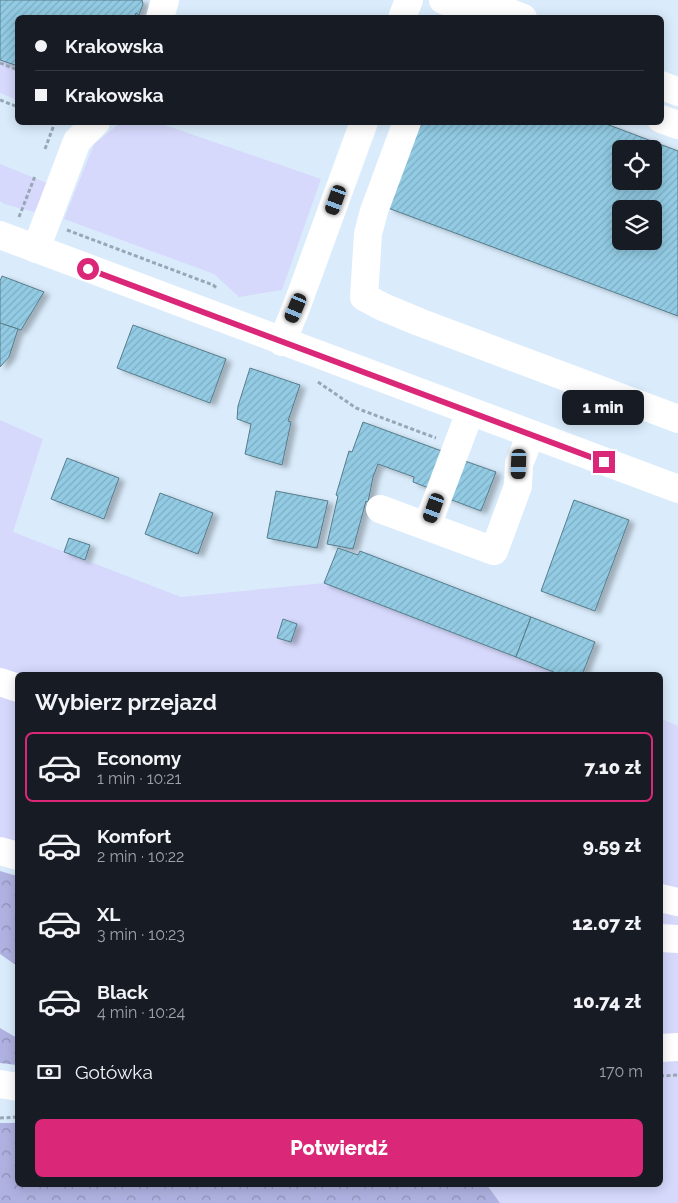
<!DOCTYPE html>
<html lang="pl">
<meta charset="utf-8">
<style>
:root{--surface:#171b24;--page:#242831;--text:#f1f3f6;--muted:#9ea1a6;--line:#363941;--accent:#db2777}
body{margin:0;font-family:Raleway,sans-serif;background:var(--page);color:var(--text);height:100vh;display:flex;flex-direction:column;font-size:19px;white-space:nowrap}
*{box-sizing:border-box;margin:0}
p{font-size:16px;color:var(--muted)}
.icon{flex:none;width:28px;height:28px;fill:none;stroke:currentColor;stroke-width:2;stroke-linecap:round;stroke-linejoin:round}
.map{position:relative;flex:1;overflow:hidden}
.drawer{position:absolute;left:15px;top:672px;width:648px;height:515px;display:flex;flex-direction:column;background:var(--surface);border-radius:8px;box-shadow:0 2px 12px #0003}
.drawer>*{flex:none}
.banner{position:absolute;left:15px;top:15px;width:649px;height:110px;border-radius:8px;box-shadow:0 2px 12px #0003;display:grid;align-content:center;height:110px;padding:0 20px;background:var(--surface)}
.controls{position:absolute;left:612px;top:140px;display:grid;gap:10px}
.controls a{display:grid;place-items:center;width:50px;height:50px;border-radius:8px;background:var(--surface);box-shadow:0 2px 12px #0003;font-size:25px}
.end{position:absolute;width:22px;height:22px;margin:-11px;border:6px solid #db2777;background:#fff;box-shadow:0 0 0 2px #fff}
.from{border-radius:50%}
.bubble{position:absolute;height:35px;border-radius:8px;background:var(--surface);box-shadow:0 2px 12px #0003;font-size:16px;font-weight:800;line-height:35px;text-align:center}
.car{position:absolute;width:15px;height:30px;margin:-15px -8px;border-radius:6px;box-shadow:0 0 4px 1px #0007;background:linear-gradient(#222 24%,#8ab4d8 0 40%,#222 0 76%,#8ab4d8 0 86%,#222 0)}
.banner b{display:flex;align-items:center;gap:18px;height:48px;font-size:19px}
.banner b+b{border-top:1px solid var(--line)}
.banner i{width:12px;height:12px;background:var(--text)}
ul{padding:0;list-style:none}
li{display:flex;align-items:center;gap:15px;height:70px;margin:0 10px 8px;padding:0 10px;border:2px solid transparent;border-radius:8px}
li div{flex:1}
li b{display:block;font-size:19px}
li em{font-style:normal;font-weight:800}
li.current{border-color:var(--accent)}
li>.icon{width:45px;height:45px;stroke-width:1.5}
h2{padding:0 20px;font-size:22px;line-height:60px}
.pay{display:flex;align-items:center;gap:12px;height:55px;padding:0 20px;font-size:19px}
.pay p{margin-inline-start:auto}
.primary-button{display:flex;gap:10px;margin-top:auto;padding:10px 20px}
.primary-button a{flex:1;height:58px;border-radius:8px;background:var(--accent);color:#fff;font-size:20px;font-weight:800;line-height:58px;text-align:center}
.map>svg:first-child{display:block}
</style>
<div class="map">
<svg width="678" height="1203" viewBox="0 0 678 1203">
<defs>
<pattern id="forest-crowns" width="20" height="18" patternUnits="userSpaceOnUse" patternTransform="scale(1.25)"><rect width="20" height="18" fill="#afb1e1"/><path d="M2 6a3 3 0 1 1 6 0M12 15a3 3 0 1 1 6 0" fill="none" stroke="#8d90b7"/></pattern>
<pattern id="building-hatch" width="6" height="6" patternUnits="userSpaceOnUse" patternTransform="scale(1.25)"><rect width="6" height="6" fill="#92cbe3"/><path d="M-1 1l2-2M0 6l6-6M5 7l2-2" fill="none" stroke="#7daec3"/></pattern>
<filter id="shadow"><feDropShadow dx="5.5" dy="3" stdDeviation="2.5" flood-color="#0004"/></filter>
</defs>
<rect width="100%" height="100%" fill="#daecfc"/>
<!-- grass -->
<g fill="#d6d9fc">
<polygon points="0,60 17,66 17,100 0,93"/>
<polygon points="120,123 159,123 321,179 282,290 239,297 214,274 64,219 94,144"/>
<polygon points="0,164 52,185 34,212 4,204 0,201"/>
<polygon points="0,420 43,439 13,532 181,597 324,583 561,675 18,675 0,669"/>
<polygon points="0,695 17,702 17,844 0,839"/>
<polygon points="660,718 678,726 678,890 660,886"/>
<polygon points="660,910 678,914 678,928 660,926"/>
<polygon points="660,950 678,952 678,1035 660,1036"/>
<polygon points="678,1060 678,1203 500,1203 487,1185 660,1185 660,1061"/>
</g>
<!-- forest -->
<g fill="url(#forest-crowns)">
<polygon points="0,871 17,876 17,966 0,954"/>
<polygon points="0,1028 17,1038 17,1065 0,1063"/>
<polygon points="0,1123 17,1123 18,1185 487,1185 500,1203 0,1203"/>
</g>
<!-- building -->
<g fill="url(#building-hatch)" stroke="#577c8b" fill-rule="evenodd" filter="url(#shadow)">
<polygon points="0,0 142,0 143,4 139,15 136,13 134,18 18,18 18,66 0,60"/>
<path d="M 420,122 L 601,122 L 678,151 L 678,316 L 388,208 ZM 621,149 L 654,149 L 654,181 L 621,181 ZM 621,209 L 654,209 L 654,241 L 621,241 Z"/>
<polygon points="2,276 44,292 21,330 0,323 0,281"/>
<polygon points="0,323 18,329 9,357 0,367"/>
<polygon points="133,325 226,359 210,403 117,368"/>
<polygon points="250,368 300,385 288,421 291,422 282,465 245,454 251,424 237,419 238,406"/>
<polygon points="363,422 447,453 434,490 413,482 414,477 378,464 373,477 368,502 366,501 353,549 327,544 338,496 336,495 349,451 352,452"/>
<polygon points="67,458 119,478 104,519 51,499"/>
<polygon points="465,461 496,472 481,511 444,497"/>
<polygon points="276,491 328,501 317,548 267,538"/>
<polygon points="160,493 213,513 198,554 145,534"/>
<polygon points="574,500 629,520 595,611 541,591"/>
<polygon points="69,538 90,545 85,560 64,552"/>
<polygon points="338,548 358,555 360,551 531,617 516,657 324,583"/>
<polygon points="531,617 595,642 582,675 561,675 516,657"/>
<polygon points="283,619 297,624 291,642 277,638"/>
</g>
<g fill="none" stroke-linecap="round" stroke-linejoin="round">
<!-- path -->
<g stroke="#97a7b5" stroke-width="3" stroke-dasharray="4 2.5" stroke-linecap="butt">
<polyline points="0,63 18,70"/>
<polyline points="0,100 18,107"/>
<polyline points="45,149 55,122"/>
<polyline points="19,217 35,176"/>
<polyline points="67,230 213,285 218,289"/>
<polyline points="318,382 356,408 436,438"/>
<polyline points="660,1076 678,1075"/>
<polyline points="0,1118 18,1117"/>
</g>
<!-- minor -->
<g stroke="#fff" stroke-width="28">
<polyline points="443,0 470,10 491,5 523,18"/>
<polyline points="160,18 165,0"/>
<polyline points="402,18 409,0"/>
<polyline points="661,85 678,92"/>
<polyline points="661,119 678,125"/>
<polyline points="407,122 374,211 368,234 364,297 383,307 419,322 678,419"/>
<polyline points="0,235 678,489"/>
<polyline points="36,249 77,141 96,122"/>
<polyline points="282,342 296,308 364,122"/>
<polyline points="380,509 494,551 518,486 519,464 531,434"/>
<polyline points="427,526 470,412"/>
</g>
<!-- major -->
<g stroke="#fff" stroke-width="28">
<polyline points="0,682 18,688"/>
<polyline points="0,851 18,856"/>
<polyline points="660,898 678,902"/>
<polyline points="660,938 678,939"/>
<polyline points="660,1048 678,1047"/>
<polyline points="0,1084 18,1087"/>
</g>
</g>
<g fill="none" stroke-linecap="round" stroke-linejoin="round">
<!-- route -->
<polyline stroke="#db2777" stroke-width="6" points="88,269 604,462"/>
</g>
</svg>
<div class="controls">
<a><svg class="icon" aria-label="locate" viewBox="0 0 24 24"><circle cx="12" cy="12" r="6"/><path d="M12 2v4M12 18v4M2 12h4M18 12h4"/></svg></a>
<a><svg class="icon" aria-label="layers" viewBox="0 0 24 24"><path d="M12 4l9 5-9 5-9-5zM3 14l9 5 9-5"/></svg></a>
</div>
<i class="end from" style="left:88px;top:269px"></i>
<i class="end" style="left:604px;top:462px"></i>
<div class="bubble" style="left:562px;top:390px;width:82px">1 min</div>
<i class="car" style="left:336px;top:200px;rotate:200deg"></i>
<i class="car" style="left:296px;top:308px;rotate:203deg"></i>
<i class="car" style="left:519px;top:464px;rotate:182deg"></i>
<i class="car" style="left:434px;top:508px;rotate:200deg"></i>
<div class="banner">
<b><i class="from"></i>Krakowska</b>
<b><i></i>Krakowska</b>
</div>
<section class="drawer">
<h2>Wybierz przejazd</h2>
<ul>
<li class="current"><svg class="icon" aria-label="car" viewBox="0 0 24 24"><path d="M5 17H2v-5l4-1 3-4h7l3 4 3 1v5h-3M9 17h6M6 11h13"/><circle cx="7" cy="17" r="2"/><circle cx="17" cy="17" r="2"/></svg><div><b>Economy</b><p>1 min · 10:21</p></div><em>7.10 zł</em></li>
<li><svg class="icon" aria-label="car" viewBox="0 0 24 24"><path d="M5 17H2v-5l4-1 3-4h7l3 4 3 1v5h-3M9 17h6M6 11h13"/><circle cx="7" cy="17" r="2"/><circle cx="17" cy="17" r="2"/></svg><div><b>Komfort</b><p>2 min · 10:22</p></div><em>9.59 zł</em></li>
<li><svg class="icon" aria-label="car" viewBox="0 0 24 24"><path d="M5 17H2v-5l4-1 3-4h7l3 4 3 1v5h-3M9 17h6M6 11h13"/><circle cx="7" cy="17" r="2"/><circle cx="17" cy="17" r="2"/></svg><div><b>XL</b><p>3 min · 10:23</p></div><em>12.07 zł</em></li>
<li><svg class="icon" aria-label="car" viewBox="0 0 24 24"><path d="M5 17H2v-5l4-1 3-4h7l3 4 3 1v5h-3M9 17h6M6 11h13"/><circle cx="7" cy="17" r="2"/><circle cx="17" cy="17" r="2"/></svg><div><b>Black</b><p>4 min · 10:24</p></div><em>10.74 zł</em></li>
</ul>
<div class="pay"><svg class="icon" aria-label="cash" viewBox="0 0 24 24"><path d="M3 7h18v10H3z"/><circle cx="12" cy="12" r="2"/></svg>Gotówka<p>170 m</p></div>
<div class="primary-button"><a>Potwierdź</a></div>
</section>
</div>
